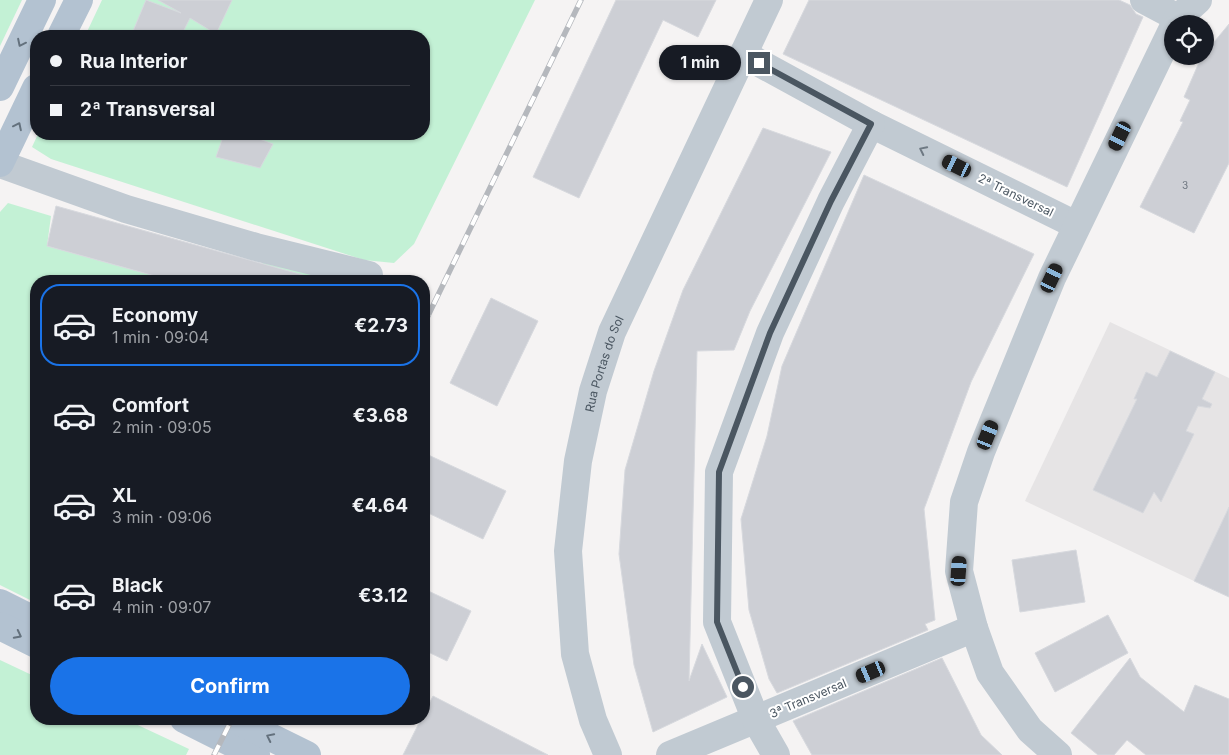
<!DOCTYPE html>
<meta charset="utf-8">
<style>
:root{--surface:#171b24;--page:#20242c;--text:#f1f3f6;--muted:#9ea1a6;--line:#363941;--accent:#1a73e8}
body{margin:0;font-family:Inter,sans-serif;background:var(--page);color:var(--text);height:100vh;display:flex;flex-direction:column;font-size:19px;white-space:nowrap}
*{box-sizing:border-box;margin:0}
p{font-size:16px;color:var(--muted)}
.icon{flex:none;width:28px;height:28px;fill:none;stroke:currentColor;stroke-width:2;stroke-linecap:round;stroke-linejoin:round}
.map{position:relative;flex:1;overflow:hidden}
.drawer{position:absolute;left:30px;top:275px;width:400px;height:450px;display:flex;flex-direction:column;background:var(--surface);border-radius:20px;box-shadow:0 1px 4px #0004}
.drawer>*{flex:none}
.hud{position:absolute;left:30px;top:30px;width:400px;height:110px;border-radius:20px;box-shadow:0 1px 4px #0004;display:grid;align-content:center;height:110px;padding:0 20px;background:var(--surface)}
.fabs{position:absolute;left:1164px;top:15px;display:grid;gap:10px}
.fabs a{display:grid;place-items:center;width:50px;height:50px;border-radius:50%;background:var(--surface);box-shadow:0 1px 4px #0004;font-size:25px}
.end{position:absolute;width:22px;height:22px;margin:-11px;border:6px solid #4a5661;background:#fff;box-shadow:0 0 0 2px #fff}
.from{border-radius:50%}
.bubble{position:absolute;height:35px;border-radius:18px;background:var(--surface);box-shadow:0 1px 4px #0004;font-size:16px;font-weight:700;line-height:35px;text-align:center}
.car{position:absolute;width:15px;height:30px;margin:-15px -8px;border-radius:6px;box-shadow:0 0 4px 1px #0007;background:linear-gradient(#222 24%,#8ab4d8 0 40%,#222 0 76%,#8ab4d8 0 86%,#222 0)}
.hud b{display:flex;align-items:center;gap:18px;height:48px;font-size:19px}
.hud b+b{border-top:1px solid var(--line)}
.hud i{width:12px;height:12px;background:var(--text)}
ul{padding:9px 0 0;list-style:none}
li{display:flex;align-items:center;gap:15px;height:82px;margin:0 10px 8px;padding:0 10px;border:2px solid transparent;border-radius:20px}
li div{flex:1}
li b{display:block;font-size:19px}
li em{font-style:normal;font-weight:700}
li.on{border-color:var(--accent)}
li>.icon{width:45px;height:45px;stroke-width:1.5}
.button{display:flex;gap:10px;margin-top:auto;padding:10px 20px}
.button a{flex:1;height:58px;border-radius:30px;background:var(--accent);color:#fff;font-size:20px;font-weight:700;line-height:58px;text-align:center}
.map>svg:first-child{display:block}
</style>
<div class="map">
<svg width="1229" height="755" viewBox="0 0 1229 755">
<rect width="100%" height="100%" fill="#f5f3f3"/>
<!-- education -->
<polygon fill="#e6e4e5" points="1110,322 1229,378 1229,507 1194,581 1025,501"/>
<!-- green -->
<g fill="#c3f1d5">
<polygon points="0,0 22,0 0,46"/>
<polygon points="102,0 535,0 414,244 394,263 364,260 51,159 32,147 38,134 424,134 424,36 85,36"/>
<polygon points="8,203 51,216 47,246 173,281 36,281 36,603 0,585 0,212"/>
<polygon points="263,262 337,281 257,281"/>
<polygon points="0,660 36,677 36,719 125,719 189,749 186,755 0,755"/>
</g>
<!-- building -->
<g fill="#cdcfd5" stroke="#d7d9de">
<polygon points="146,0 181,13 158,0 232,0 216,34 190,18 181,36 131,36"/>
<polygon points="616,0 716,0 698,37 663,20 579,198 533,177"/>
<polygon points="809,0 1119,0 1130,5 1136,14 1143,17 1067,187 783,54"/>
<polygon points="1229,24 1229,163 1194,233 1140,207 1183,122 1180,121 1190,100 1184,97 1201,58 1205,56 1205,53"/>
<polygon points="763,128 831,152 750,311 734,350 697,351 689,681 702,644 727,697 653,732 634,665 619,554 625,470 654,371 683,290"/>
<polygon points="224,134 246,134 273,144 260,168 216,157"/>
<polygon points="864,175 1034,254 971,382 924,509 935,620 925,624 928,630 777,693 769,679 749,610 741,519 767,436 782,366"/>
<polygon points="56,206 303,275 302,281 173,281 47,246"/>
<polygon points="491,298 538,321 497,406 450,383"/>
<polygon points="1170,351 1215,372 1202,399 1212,404 1210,408 1198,406 1186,431 1194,434 1161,502 1154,492 1143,513 1093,490 1137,399 1134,399 1146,372 1157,377"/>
<polygon points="424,453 506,491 483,539 424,511"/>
<polygon points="1229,507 1229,597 1194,581"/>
<polygon points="1076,550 1085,602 1020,612 1012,560"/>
<polygon points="424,589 471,611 447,661 424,650"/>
<polygon points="1108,615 1128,653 1055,692 1035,653"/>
<polygon points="942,658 981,735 1002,755 812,755 793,721"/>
<polygon points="1130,658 1140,677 1184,712 1195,685 1229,699 1229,755 1146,755 1127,740 1114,755 1098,755 1071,733"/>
<polygon points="433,696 548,755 403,755 421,719 424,719 424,714"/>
</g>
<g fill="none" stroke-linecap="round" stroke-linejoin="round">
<!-- minor -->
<g stroke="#c1cad2" stroke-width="28">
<polyline points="1144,0 1178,18"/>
<polyline points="1175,24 1178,18 1198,0"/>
<polyline points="743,54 871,124 1076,225"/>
<polyline points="0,164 126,209 256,247 369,275 368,281"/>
<path id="s1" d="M 608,755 L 593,720 L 575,654 L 568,551 L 578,461 L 593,391 L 612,332 L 769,0"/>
<polyline points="670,755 974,628"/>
<polyline points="776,755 756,720 717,622 719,472 770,333 831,201 871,124"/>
<polyline points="1058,755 1030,730 990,673 974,628 959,571 964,502 981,452 1052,278 1172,30"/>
</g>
<!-- primary -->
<g stroke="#b3c2d1" stroke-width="28">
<polyline points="61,36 79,0"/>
<polyline points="0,87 42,0"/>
<polyline points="0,163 36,88"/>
<polyline points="0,603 36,621"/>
<polyline points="0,626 36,644"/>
<polyline points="184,719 256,755"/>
<polyline points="234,719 307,755"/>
</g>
<!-- rail casing -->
<g stroke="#b5b8bd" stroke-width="5.5">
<g id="rail">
<polyline points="424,324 581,0"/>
<polyline points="214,755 232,719"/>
</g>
</g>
<!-- rail -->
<use href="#rail" stroke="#fff" stroke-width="4" stroke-dasharray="11" stroke-linecap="butt"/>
</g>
<!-- one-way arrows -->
<defs><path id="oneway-chevron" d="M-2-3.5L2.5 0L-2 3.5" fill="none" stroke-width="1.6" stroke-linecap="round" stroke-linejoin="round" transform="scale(1.25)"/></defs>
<g stroke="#64717d">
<use href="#oneway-chevron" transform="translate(21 43) rotate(116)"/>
<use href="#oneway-chevron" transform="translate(18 126) rotate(-64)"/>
<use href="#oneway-chevron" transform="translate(18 635) rotate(27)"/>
<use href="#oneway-chevron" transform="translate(270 737) rotate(-154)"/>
</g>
<use stroke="#6e7983" href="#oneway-chevron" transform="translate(923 150) rotate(-154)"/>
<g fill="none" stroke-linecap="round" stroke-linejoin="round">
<!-- route -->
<polyline stroke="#4a5661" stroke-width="6" points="743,687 717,622 719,472 770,333 831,201 871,124 759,63"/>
</g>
<g text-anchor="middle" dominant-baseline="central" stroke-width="4" stroke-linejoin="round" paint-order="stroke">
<!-- number labels -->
<g font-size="10" fill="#6b747e">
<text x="1185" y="185">3</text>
</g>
<!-- street labels -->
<g font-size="12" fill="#4a5661" stroke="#fff">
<text transform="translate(1016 195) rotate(26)">2ª Transversal</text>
<text stroke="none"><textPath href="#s1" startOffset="401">Rua Portas do Sol</textPath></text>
<text transform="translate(808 698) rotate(-23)">3ª Transversal</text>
</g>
</g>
</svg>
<div class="fabs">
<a><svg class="icon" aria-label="locate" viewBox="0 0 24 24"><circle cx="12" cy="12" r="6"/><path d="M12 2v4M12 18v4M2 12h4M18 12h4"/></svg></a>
</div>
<i class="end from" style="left:743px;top:687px"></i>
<i class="end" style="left:759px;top:63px"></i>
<div class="bubble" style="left:659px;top:45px;width:82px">1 min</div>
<i class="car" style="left:1120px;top:136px;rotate:206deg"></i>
<i class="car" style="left:957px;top:166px;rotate:296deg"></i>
<i class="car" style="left:1052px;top:278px;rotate:25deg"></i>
<i class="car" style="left:988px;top:435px;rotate:22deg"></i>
<i class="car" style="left:959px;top:571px;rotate:4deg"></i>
<i class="car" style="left:871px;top:672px;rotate:247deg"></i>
<div class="hud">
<b><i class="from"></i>Rua Interior</b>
<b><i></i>2ª Transversal</b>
</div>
<section class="drawer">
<ul>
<li class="on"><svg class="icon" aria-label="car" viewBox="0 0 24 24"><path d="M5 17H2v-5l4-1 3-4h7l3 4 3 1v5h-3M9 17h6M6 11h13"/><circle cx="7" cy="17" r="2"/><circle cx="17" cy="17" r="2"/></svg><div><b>Economy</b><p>1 min · 09:04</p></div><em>€2.73</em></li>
<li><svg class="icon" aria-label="car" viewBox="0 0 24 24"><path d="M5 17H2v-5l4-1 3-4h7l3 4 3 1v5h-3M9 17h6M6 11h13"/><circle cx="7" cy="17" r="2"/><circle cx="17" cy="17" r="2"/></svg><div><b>Comfort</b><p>2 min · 09:05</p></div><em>€3.68</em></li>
<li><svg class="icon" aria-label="car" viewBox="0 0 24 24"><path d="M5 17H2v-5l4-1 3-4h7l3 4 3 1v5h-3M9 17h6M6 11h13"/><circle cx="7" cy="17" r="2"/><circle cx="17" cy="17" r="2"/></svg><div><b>XL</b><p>3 min · 09:06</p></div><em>€4.64</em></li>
<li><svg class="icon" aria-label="car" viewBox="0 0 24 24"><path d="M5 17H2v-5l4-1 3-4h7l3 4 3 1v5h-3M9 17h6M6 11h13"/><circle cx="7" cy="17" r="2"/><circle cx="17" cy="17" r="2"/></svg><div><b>Black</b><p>4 min · 09:07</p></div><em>€3.12</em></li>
</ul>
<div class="button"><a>Confirm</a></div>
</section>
</div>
